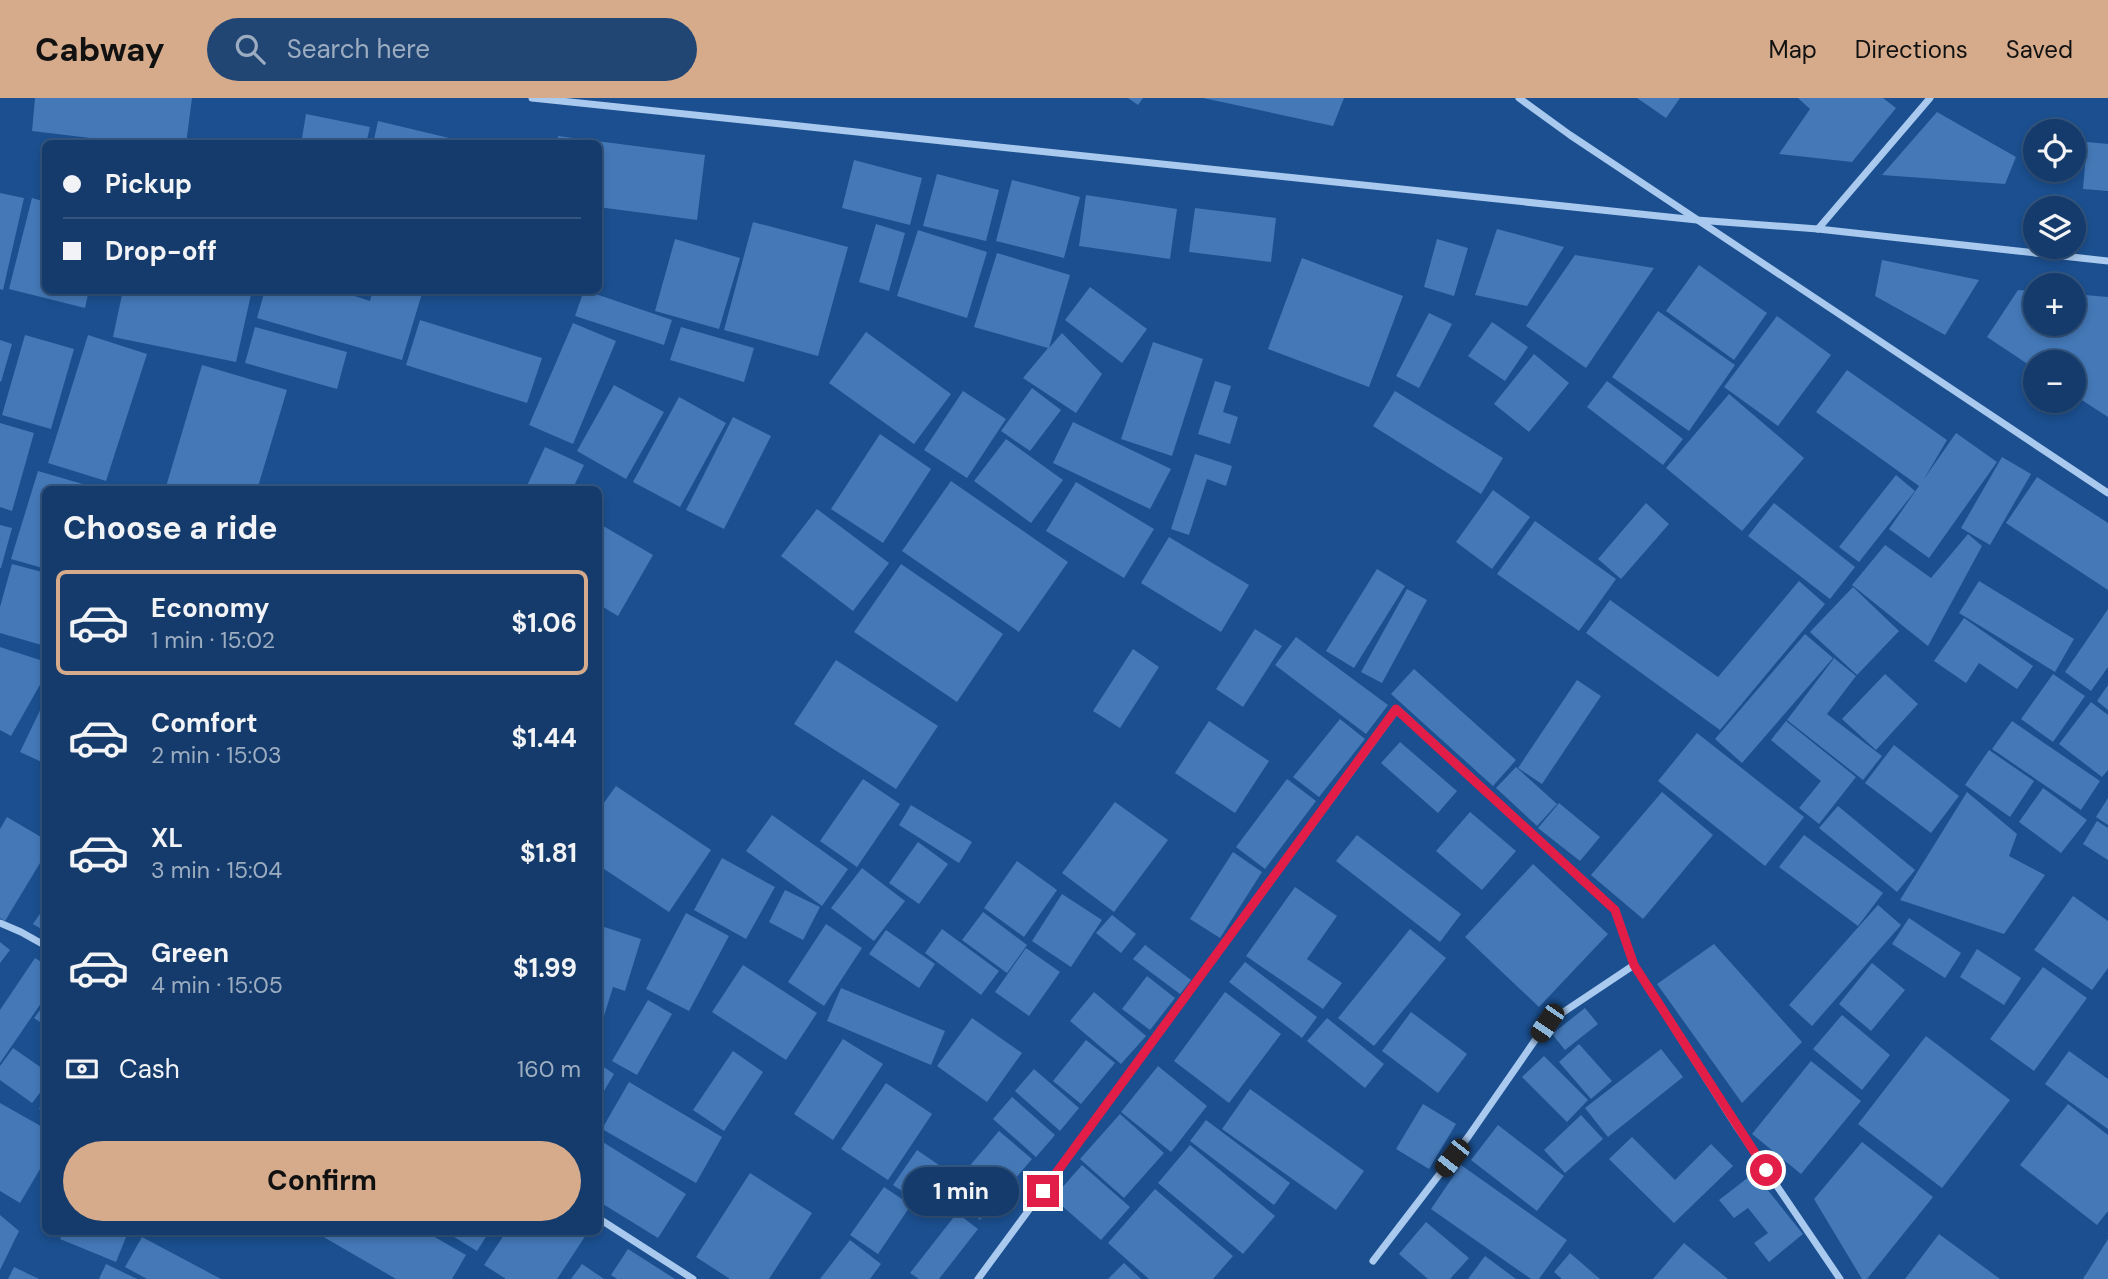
<!DOCTYPE html>
<meta charset="utf-8">
<style>
:root{--surface:#143b6b;--page:#214673;--text:#f1f3f6;--muted:#9dadc1;--line:#33557e;--accent:#d6ab8b}
body{margin:0;font-family:"DM Sans",sans-serif;background:var(--page);color:var(--text);height:100vh;display:flex;flex-direction:column;font-size:26px;white-space:nowrap}
*{box-sizing:border-box;margin:0}
p{font-size:23px;color:var(--muted)}
.icon{flex:none;width:38px;height:38px;fill:none;stroke:currentColor;stroke-width:2;stroke-linecap:round;stroke-linejoin:round}
.map{position:relative;flex:1;overflow:hidden}
.panel{position:absolute;left:42px;top:388px;width:560px;height:749px;display:flex;flex-direction:column;background:var(--surface);border-radius:10px;box-shadow:0 4px 10px #0003,0 0 0 2px var(--line)}
.panel>*{flex:none}
.banner{position:absolute;left:42px;top:42px;width:560px;height:154px;border-radius:10px;box-shadow:0 4px 10px #0003,0 0 0 2px var(--line);display:grid;align-content:center;height:154px;padding:0 21px;background:var(--surface)}
.buttons{position:absolute;left:2023px;top:21px;display:grid;gap:14px}
.buttons a{display:grid;place-items:center;width:63px;height:63px;border-radius:50%;background:var(--surface);box-shadow:0 4px 10px #0003,0 0 0 2px var(--line);font-size:35px}
.end{position:absolute;width:32px;height:32px;margin:-16px;border:9px solid #e11d48;background:#fff;box-shadow:0 0 0 4px #fff}
.from{border-radius:50%}
.bubble{position:absolute;height:49px;border-radius:24px;background:var(--surface);box-shadow:0 4px 10px #0003,0 0 0 2px var(--line);font-size:23px;font-weight:700;line-height:49px;text-align:center}
.car{position:absolute;width:21px;height:42px;margin:-21px -10px;border-radius:9px;box-shadow:0 0 5px 2px #0007;background:linear-gradient(#222 24%,#8ab4d8 0 40%,#222 0 76%,#8ab4d8 0 86%,#222 0)}
.banner b{display:flex;align-items:center;gap:24px;height:66px;font-size:26px}
.banner b+b{border-top:2px solid var(--line)}
.banner i{width:18px;height:18px;background:var(--text)}
ul{padding:0;list-style:none}
li{display:flex;align-items:center;gap:21px;height:105px;margin:0 14px 10px;padding:0 7px;border:4px solid transparent;border-radius:10px}
li div{flex:1}
li b{display:block;font-size:26px}
li em{font-style:normal;font-weight:700}
li.active{border-color:var(--accent)}
li>.icon{width:63px;height:63px;stroke-width:1.5}
h2{padding:0 21px;font-size:32px;line-height:84px}
.pay{display:flex;align-items:center;gap:18px;height:77px;padding:0 21px;font-size:26px}
.pay p{margin-inline-start:auto}
.action{display:flex;gap:14px;margin-top:auto;padding:14px 21px}
.action a{flex:1;height:80px;border-radius:42px;background:var(--accent);color:#111;font-size:28px;font-weight:700;line-height:80px;text-align:center}
header{display:flex;align-items:center;gap:42px;box-sizing:border-box;height:98px;padding:0 35px;background:var(--accent);color:#111}
header strong{font-size:33px}
nav{display:flex;gap:38px;margin-inline-start:auto;font-size:24px}
.search{width:490px;height:63px;background:var(--page);display:flex;align-items:center;gap:18px;box-sizing:border-box;padding:0 24px;border-radius:38px;color:var(--muted);font-size:26px}
.map>svg:first-child{display:block}
</style>
<header>
<strong>Cabway</strong>
<div class="search"><svg class="icon" aria-label="search" viewBox="0 0 24 24"><circle cx="10" cy="10" r="6"/><path d="M15 15l6 6"/></svg>Search here</div>
<nav><a>Map</a><a>Directions</a><a>Saved</a></nav>
</header>
<div class="map">
<svg width="2108" height="1181" viewBox="0 0 2108 1181">
<rect width="100%" height="100%" fill="#1b4f8f"/>
<!-- building -->
<g fill="#4478b7">
<polygon points="35,0 192,0 186,46 140,46 32,33"/>
<polygon points="1128,0 1143,0 1138,7"/>
<polygon points="1203,0 1344,0 1333,28"/>
<polygon points="1637,0 1680,0 1666,20"/>
<polygon points="1798,0 1883,0 1896,10 1852,64 1779,56 1810,11"/>
<polygon points="1937,14 2016,59 2005,86 1882,77"/>
<polygon points="306,16 370,29 366,46 301,46"/>
<polygon points="378,23 449,40 448,46 373,46"/>
<polygon points="558,38 705,57 697,122 598,109 598,46 557,46"/>
<polygon points="2087,44 2108,46 2108,93 2083,91"/>
<polygon points="854,62 922,80 910,127 842,110"/>
<polygon points="937,76 999,92 986,143 923,128"/>
<polygon points="1012,82 1080,99 1064,160 996,143"/>
<polygon points="0,95 24,100 3,192 0,191"/>
<polygon points="1086,97 1177,111 1170,161 1079,148"/>
<polygon points="32,100 46,104 46,192 89,192 85,210 9,191"/>
<polygon points="1195,110 1276,120 1271,164 1189,154"/>
<polygon points="753,124 848,149 818,258 724,232"/>
<polygon points="876,126 905,135 889,193 859,184"/>
<polygon points="1497,131 1564,149 1527,208 1475,197"/>
<polygon points="918,132 987,154 967,220 897,198"/>
<polygon points="675,141 740,160 719,231 655,213"/>
<polygon points="1437,141 1468,150 1454,198 1424,189"/>
<polygon points="997,155 1070,177 1049,250 1062,235 1102,276 1076,315 1023,280 1048,250 974,229"/>
<polygon points="1575,157 1654,170 1586,270 1526,228"/>
<polygon points="1302,160 1403,198 1369,289 1268,251"/>
<polygon points="1882,162 1979,182 1945,237 1875,198"/>
<polygon points="1699,167 1767,215 1734,262 1666,213"/>
<polygon points="1090,189 1147,231 1122,265 1065,222"/>
<polygon points="123,192 252,192 236,264 113,239"/>
<polygon points="265,192 336,192 370,203 373,192 423,192 402,262 257,220"/>
<polygon points="584,192 672,222 664,247 575,218"/>
<polygon points="2018,192 2035,193 2035,226 2074,226 2074,196 2108,199 2108,319 2074,297 2074,264 2035,264 2035,271 1987,239"/>
<polygon points="1658,213 1735,267 1689,333 1612,279"/>
<polygon points="1429,215 1452,226 1419,290 1396,278"/>
<polygon points="1777,218 1831,257 1778,328 1724,289"/>
<polygon points="420,222 542,260 527,305 406,267"/>
<polygon points="1492,224 1528,249 1505,283 1468,258"/>
<polygon points="573,225 616,243 573,346 529,327"/>
<polygon points="255,229 347,254 337,291 245,265"/>
<polygon points="681,229 754,250 744,284 670,262"/>
<polygon points="866,234 951,296 914,346 829,285"/>
<polygon points="25,237 74,251 51,331 2,317"/>
<polygon points="88,237 147,256 106,383 48,365"/>
<polygon points="0,242 12,246 1,284 0,283"/>
<polygon points="1153,244 1203,261 1172,358 1121,341"/>
<polygon points="1534,256 1569,285 1529,334 1494,306"/>
<polygon points="202,267 287,292 257,392 165,392"/>
<polygon points="1847,272 1947,342 1924,381 1956,335 1997,364 1929,460 1889,431 1919,388 1816,314"/>
<polygon points="1215,283 1231,288 1223,314 1238,319 1230,346 1198,336"/>
<polygon points="1607,283 1683,341 1663,367 1587,309"/>
<polygon points="614,287 664,314 626,381 577,353"/>
<polygon points="1032,290 1061,312 1030,353 1001,333"/>
<polygon points="963,293 1006,321 967,380 924,352"/>
<polygon points="1395,293 1503,360 1481,396 1373,328"/>
<polygon points="1729,296 1804,360 1742,433 1666,370"/>
<polygon points="679,299 726,325 680,409 633,384"/>
<polygon points="733,319 771,338 724,431 686,412"/>
<polygon points="1073,324 1171,371 1150,411 1053,365"/>
<polygon points="0,325 34,335 12,413 0,409"/>
<polygon points="880,336 931,371 883,445 831,411"/>
<polygon points="1006,341 1063,382 1031,425 974,383"/>
<polygon points="545,349 584,367 572,392 525,392"/>
<polygon points="1195,356 1232,368 1226,388 1207,381 1189,437 1171,431"/>
<polygon points="2002,359 2031,376 1990,447 1961,430"/>
<polygon points="38,373 86,387 84,392 46,392 46,471 11,461"/>
<polygon points="1896,377 1915,393 1859,464 1839,449"/>
<polygon points="2037,379 2108,425 2108,492 2006,425"/>
<polygon points="951,383 1068,464 1019,534 902,453"/>
<polygon points="1076,384 1154,431 1124,480 1046,433"/>
<polygon points="1493,392 1530,419 1492,471 1456,444"/>
<polygon points="1646,405 1669,426 1621,481 1598,461"/>
<polygon points="1774,405 1855,469 1830,501 1748,438"/>
<polygon points="817,411 889,465 853,513 781,458"/>
<polygon points="1535,423 1616,481 1579,533 1497,476"/>
<polygon points="598,425 653,457 618,518 598,506"/>
<polygon points="0,427 12,430 1,470 0,470"/>
<polygon points="1968,436 1982,448 1928,548 1852,487 1885,447 1931,480"/>
<polygon points="1169,439 1249,487 1221,534 1141,485"/>
<polygon points="12,466 46,475 45,548 0,535 0,509"/>
<polygon points="901,466 1003,536 957,604 854,534"/>
<polygon points="1377,471 1405,488 1354,570 1326,553"/>
<polygon points="1799,483 1825,506 1720,632 1586,535 1610,502 1718,579"/>
<polygon points="1979,483 2074,541 2055,574 1959,515"/>
<polygon points="1853,489 1899,533 1857,577 1810,534"/>
<polygon points="1407,491 1427,502 1382,585 1361,574"/>
<polygon points="2108,511 2108,569 2091,593 2065,574"/>
<polygon points="1964,520 2033,568 2017,591 1979,565 1966,585 1934,563"/>
<polygon points="1255,531 1282,548 1243,609 1216,591"/>
<polygon points="1805,536 1833,560 1742,665 1715,641"/>
<polygon points="1296,539 1388,607 1366,636 1275,567"/>
<polygon points="0,549 46,564 46,576 11,638 0,632"/>
<polygon points="1133,551 1159,569 1120,630 1093,613"/>
<polygon points="1835,559 1835,561 1856,578 1827,616 1882,658 1863,682 1787,622"/>
<polygon points="836,562 938,628 896,691 794,626"/>
<polygon points="1414,571 1516,662 1493,688 1391,596"/>
<polygon points="1885,576 1918,606 1876,652 1842,621"/>
<polygon points="2053,576 2085,598 2053,644 2021,621"/>
<polygon points="1577,582 1601,598 1542,686 1518,670"/>
<polygon points="2108,587 2108,612 2097,603"/>
<polygon points="46,600 46,666 20,654"/>
<polygon points="2091,604 2108,617 2108,672 2102,679 2059,646"/>
<polygon points="1340,621 1365,641 1319,699 1293,679"/>
<polygon points="1209,623 1269,663 1235,715 1175,675"/>
<polygon points="1786,623 1856,679 1819,726 1799,710 1821,683 1771,642"/>
<polygon points="2012,623 2100,683 2081,712 1992,651"/>
<polygon points="1697,635 1804,719 1765,768 1658,683"/>
<polygon points="1400,644 1457,693 1438,715 1381,665"/>
<polygon points="1894,647 1959,698 1931,735 1865,685"/>
<polygon points="1989,652 2034,683 2010,719 1965,687"/>
<polygon points="1516,669 1557,706 1537,728 1496,690"/>
<polygon points="863,681 900,706 857,769 820,743"/>
<polygon points="1287,681 1316,703 1265,771 1236,749"/>
<polygon points="616,688 711,752 669,814 598,767 598,713"/>
<polygon points="2043,690 2087,722 2061,755 2019,724"/>
<polygon points="1662,694 1713,737 1643,821 1591,777"/>
<polygon points="1967,694 2017,736 2009,758 2045,777 2004,836 1900,802"/>
<polygon points="2108,700 2108,727 2096,719"/>
<polygon points="1115,704 1168,742 1114,814 1062,775"/>
<polygon points="1559,705 1600,739 1580,763 1538,730"/>
<polygon points="911,707 972,744 959,765 899,727"/>
<polygon points="1838,708 1915,772 1897,794 1819,730"/>
<polygon points="1470,714 1516,753 1482,792 1436,753"/>
<polygon points="772,717 848,771 822,808 746,753"/>
<polygon points="7,719 46,742 46,755 5,823 0,820 0,731"/>
<polygon points="2097,723 2108,730 2108,762 2083,746"/>
<polygon points="1357,737 1461,816 1440,844 1336,763"/>
<polygon points="1804,737 1883,795 1858,828 1779,769"/>
<polygon points="918,744 948,766 919,806 889,785"/>
<polygon points="1233,754 1262,774 1220,840 1190,821"/>
<polygon points="722,760 775,789 746,841 694,812"/>
<polygon points="1017,763 1057,792 1024,839 984,810"/>
<polygon points="1533,766 1608,836 1539,909 1465,839"/>
<polygon points="862,770 905,803 874,843 831,810"/>
<polygon points="1295,789 1337,818 1307,861 1342,885 1323,911 1246,858"/>
<polygon points="785,792 820,809 803,842 769,824"/>
<polygon points="1062,796 1102,822 1071,869 1032,843"/>
<polygon points="2073,798 2108,823 2108,870 2092,892 2034,852"/>
<polygon points="46,807 46,834 33,826"/>
<polygon points="1878,807 1901,827 1812,928 1789,907"/>
<polygon points="983,814 1027,847 1007,875 962,842"/>
<polygon points="686,815 729,838 689,913 646,891"/>
<polygon points="1112,817 1136,836 1121,855 1096,835"/>
<polygon points="1909,820 1961,855 1945,880 1892,846"/>
<polygon points="826,826 862,850 824,908 788,884"/>
<polygon points="598,827 641,841 625,893 613,889 599,934"/>
<polygon points="942,831 999,873 981,897 925,855"/>
<polygon points="1410,831 1446,860 1374,948 1338,920"/>
<polygon points="886,832 935,866 919,890 869,856"/>
<polygon points="0,844 10,852 0,865"/>
<polygon points="1714,846 1802,944 1742,1005 1657,886"/>
<polygon points="1145,847 1191,882 1180,896 1133,861"/>
<polygon points="1026,850 1060,874 1029,918 995,894"/>
<polygon points="1977,851 2021,880 2004,907 1960,879"/>
<polygon points="35,860 46,867 46,898 0,965 0,912"/>
<polygon points="1245,864 1317,919 1302,940 1229,884"/>
<polygon points="1872,865 1905,892 1871,933 1839,906"/>
<polygon points="743,867 817,915 786,962 712,914"/>
<polygon points="2043,869 2087,900 2034,973 1990,941"/>
<polygon points="1147,878 1175,900 1150,932 1122,911"/>
<polygon points="841,890 945,933 931,967 827,923"/>
<polygon points="1094,894 1146,938 1121,966 1070,923"/>
<polygon points="1225,894 1281,936 1229,1005 1174,963"/>
<polygon points="648,902 672,916 637,977 612,963"/>
<polygon points="46,904 46,928 34,920"/>
<polygon points="1585,910 1598,926 1565,952 1552,936"/>
<polygon points="1411,914 1467,956 1438,995 1382,953"/>
<polygon points="1842,917 1890,957 1862,992 1813,951"/>
<polygon points="972,920 1022,955 987,1004 937,968"/>
<polygon points="1327,920 1384,966 1365,990 1307,943"/>
<polygon points="1926,938 2010,1002 1942,1090 1858,1026"/>
<polygon points="843,941 883,966 833,1042 794,1016"/>
<polygon points="1086,942 1115,965 1081,1006 1053,983"/>
<polygon points="1579,946 1612,983 1591,1001 1559,964"/>
<polygon points="13,950 46,973 46,987 32,1005 0,982 0,968"/>
<polygon points="1661,951 1683,979 1608,1039 1585,1010"/>
<polygon points="733,953 763,974 724,1033 693,1012"/>
<polygon points="2069,953 2108,981 2108,1031 2045,986"/>
<polygon points="1544,958 1588,1002 1567,1024 1522,979"/>
<polygon points="1811,963 1861,1003 1801,1076 1752,1036"/>
<polygon points="598,965 614,976 598,1003"/>
<polygon points="1158,968 1207,1008 1171,1054 1121,1014"/>
<polygon points="1034,971 1079,1010 1060,1033 1015,993"/>
<polygon points="629,984 722,1039 696,1085 602,1031"/>
<polygon points="886,985 932,1016 888,1082 841,1051"/>
<polygon points="1250,991 1364,1073 1336,1112 1222,1031"/>
<polygon points="46,999 46,1014 39,1011"/>
<polygon points="1012,999 1055,1037 1036,1059 993,1021"/>
<polygon points="0,1005 46,1031 46,1061 20,1105 0,1093"/>
<polygon points="1423,1006 1456,1026 1429,1071 1396,1051"/>
<polygon points="2068,1006 2108,1037 2108,1113 2097,1127 2020,1067"/>
<polygon points="1120,1016 1164,1055 1124,1100 1080,1061"/>
<polygon points="1581,1017 1603,1041 1565,1075 1544,1052"/>
<polygon points="1206,1022 1290,1085 1274,1107 1190,1043"/>
<polygon points="1498,1027 1564,1078 1537,1113 1471,1062"/>
<polygon points="999,1033 1032,1061 980,1122 947,1095"/>
<polygon points="1632,1039 1675,1082 1711,1046 1733,1068 1674,1125 1609,1061"/>
<polygon points="598,1041 686,1096 658,1140 598,1103"/>
<polygon points="1862,1044 1933,1099 1867,1181 1862,1181 1814,1101"/>
<polygon points="1190,1047 1275,1118 1243,1156 1158,1085"/>
<polygon points="917,1052 955,1078 931,1113 893,1087"/>
<polygon points="1082,1067 1130,1109 1101,1142 1053,1100"/>
<polygon points="1461,1067 1567,1142 1539,1181 1531,1181 1431,1111"/>
<polygon points="750,1075 812,1115 769,1181 730,1181 696,1159"/>
<polygon points="1754,1075 1803,1136 1769,1164 1754,1145 1768,1135 1748,1110 1734,1120 1719,1102"/>
<polygon points="884,1089 911,1107 878,1156 850,1137"/>
<polygon points="1155,1091 1233,1158 1213,1181 1149,1181 1108,1145"/>
<polygon points="957,1115 978,1131 939,1181 919,1181 910,1175"/>
<polygon points="0,1117 19,1133 0,1172"/>
<polygon points="1426,1124 1469,1160 1450,1181 1428,1181 1399,1156"/>
<polygon points="63,1134 128,1134 116,1164 60,1141"/>
<polygon points="315,1134 426,1134 466,1157 452,1181 396,1181"/>
<polygon points="446,1134 489,1134 477,1153"/>
<polygon points="506,1134 588,1134 557,1181 506,1181 484,1167"/>
<polygon points="1939,1136 2000,1181 1905,1181"/>
<polygon points="142,1139 221,1181 147,1181 125,1169"/>
<polygon points="2108,1141 2108,1181 2083,1181"/>
<polygon points="850,1142 881,1166 870,1181 820,1181"/>
<polygon points="1684,1145 1728,1181 1653,1181"/>
<polygon points="628,1151 675,1181 617,1181 611,1177"/>
<polygon points="1570,1155 1600,1181 1562,1181 1554,1174"/>
<polygon points="1485,1158 1516,1181 1468,1181"/>
<polygon points="1124,1165 1141,1181 1108,1181"/>
<polygon points="106,1166 137,1181 99,1181"/>
<polygon points="582,1166 604,1181 571,1181"/>
<polygon points="14,1169 39,1181 8,1181"/>
</g>
<g fill="none" stroke-linecap="round" stroke-linejoin="round">
<!-- minor -->
<g stroke="#a9c9ee" stroke-width="7">
<polyline points="532,0 1697,122 1818,131 2108,163"/>
<polyline points="1519,0 1570,37 2108,395"/>
<polyline points="1818,131 1930,0"/>
<polyline points="0,825 21,834 46,848"/>
<polyline points="598,1120 693,1181"/>
<polyline points="1373,1163 1468,1039 1547,925 1634,867"/>
<polyline points="978,1181 1397,611 1615,812 1634,867 1737,1029 1840,1181"/>
</g>
</g>
<g fill="none" stroke-linecap="round" stroke-linejoin="round">
<!-- route -->
<polyline stroke="#e11d48" stroke-width="9" points="1043,1093 1396,611 1615,812 1634,867 1766,1072"/>
</g>
</svg>
<div class="buttons">
<a><svg class="icon" aria-label="locate" viewBox="0 0 24 24"><circle cx="12" cy="12" r="6"/><path d="M12 2v4M12 18v4M2 12h4M18 12h4"/></svg></a>
<a><svg class="icon" aria-label="layers" viewBox="0 0 24 24"><path d="M12 4l9 5-9 5-9-5zM3 14l9 5 9-5"/></svg></a>
<a>+</a>
<a>−</a>
</div>
<i class="end from" style="left:1766px;top:1072px"></i>
<i class="end" style="left:1043px;top:1093px"></i>
<div class="bubble" style="left:903px;top:1069px;width:116px">1 min</div>
<i class="car" style="left:1547px;top:925px;rotate:214deg"></i>
<i class="car" style="left:1452px;top:1060px;rotate:218deg"></i>
<div class="banner">
<b><i class="from"></i>Pickup</b>
<b><i></i>Drop-off</b>
</div>
<section class="panel">
<h2>Choose a ride</h2>
<ul>
<li class="active"><svg class="icon" aria-label="car" viewBox="0 0 24 24"><path d="M5 17H2v-5l4-1 3-4h7l3 4 3 1v5h-3M9 17h6M6 11h13"/><circle cx="7" cy="17" r="2"/><circle cx="17" cy="17" r="2"/></svg><div><b>Economy</b><p>1 min · 15:02</p></div><em>$1.06</em></li>
<li><svg class="icon" aria-label="car" viewBox="0 0 24 24"><path d="M5 17H2v-5l4-1 3-4h7l3 4 3 1v5h-3M9 17h6M6 11h13"/><circle cx="7" cy="17" r="2"/><circle cx="17" cy="17" r="2"/></svg><div><b>Comfort</b><p>2 min · 15:03</p></div><em>$1.44</em></li>
<li><svg class="icon" aria-label="car" viewBox="0 0 24 24"><path d="M5 17H2v-5l4-1 3-4h7l3 4 3 1v5h-3M9 17h6M6 11h13"/><circle cx="7" cy="17" r="2"/><circle cx="17" cy="17" r="2"/></svg><div><b>XL</b><p>3 min · 15:04</p></div><em>$1.81</em></li>
<li><svg class="icon" aria-label="car" viewBox="0 0 24 24"><path d="M5 17H2v-5l4-1 3-4h7l3 4 3 1v5h-3M9 17h6M6 11h13"/><circle cx="7" cy="17" r="2"/><circle cx="17" cy="17" r="2"/></svg><div><b>Green</b><p>4 min · 15:05</p></div><em>$1.99</em></li>
</ul>
<div class="pay"><svg class="icon" aria-label="cash" viewBox="0 0 24 24"><path d="M3 7h18v10H3z"/><circle cx="12" cy="12" r="2"/></svg>Cash<p>160 m</p></div>
<div class="action"><a>Confirm</a></div>
</section>
</div>
